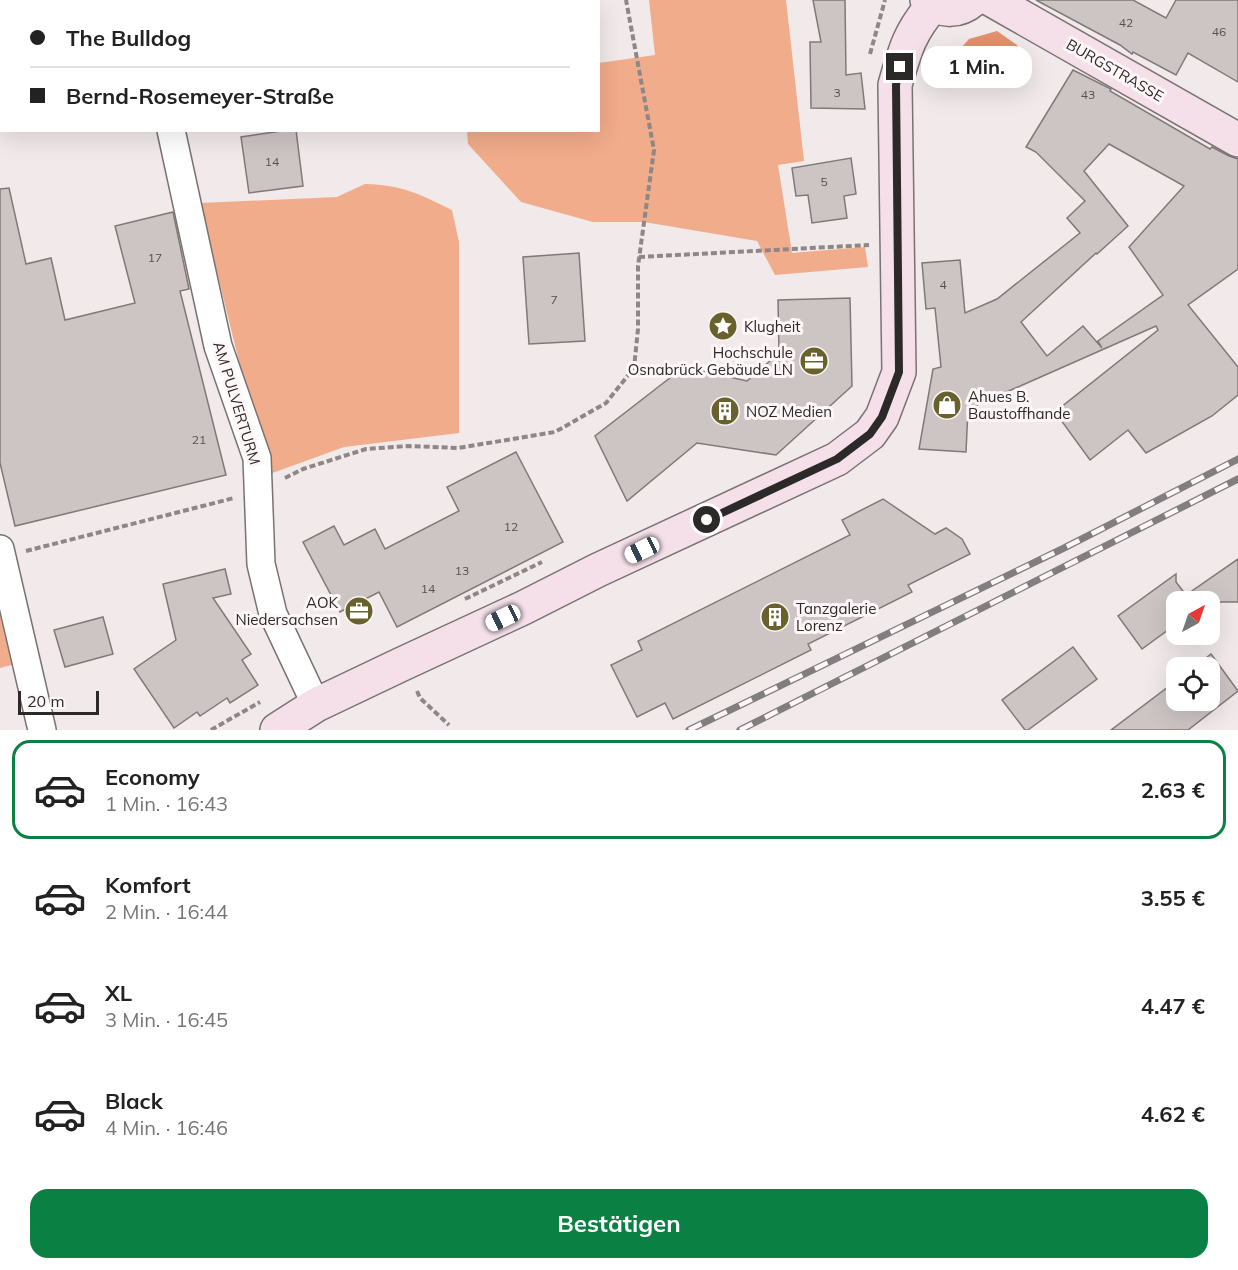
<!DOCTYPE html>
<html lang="de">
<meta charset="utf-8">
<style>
:root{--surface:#fff;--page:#f2f2f2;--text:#222;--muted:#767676;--line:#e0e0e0;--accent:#0b8043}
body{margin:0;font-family:Mulish,sans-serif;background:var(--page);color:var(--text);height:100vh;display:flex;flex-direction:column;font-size:22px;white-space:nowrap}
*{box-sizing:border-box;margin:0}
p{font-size:20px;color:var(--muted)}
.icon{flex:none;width:33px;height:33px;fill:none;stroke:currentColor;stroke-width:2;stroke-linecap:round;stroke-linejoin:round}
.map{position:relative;height:730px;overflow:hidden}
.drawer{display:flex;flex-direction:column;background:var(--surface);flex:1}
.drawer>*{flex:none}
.hud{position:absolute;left:0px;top:0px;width:600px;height:132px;box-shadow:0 6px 24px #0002;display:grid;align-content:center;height:132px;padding:0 30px;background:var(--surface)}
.needle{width:39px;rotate:40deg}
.controls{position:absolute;left:1166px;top:591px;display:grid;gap:12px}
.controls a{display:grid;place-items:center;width:54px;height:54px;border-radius:12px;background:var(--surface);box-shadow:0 6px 24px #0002;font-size:30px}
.scale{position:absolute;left:18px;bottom:15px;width:81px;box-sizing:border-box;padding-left:6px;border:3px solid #2c2929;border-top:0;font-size:16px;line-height:21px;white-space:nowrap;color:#2c2929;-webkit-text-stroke:4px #fef6f7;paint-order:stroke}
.end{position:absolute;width:27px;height:27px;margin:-14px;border:8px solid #2c2929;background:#fff;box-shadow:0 0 0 3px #fff}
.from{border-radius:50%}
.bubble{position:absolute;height:42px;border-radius:18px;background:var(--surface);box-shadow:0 6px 24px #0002;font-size:20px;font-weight:700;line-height:42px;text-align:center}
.car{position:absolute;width:18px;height:36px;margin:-18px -9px;border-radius:8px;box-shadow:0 0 4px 2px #0007;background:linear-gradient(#fff 24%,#345 0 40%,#fff 0 76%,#345 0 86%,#fff 0)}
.hud b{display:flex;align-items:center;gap:21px;height:57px;font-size:22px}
.hud b+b{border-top:2px solid var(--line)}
.hud i{width:15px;height:15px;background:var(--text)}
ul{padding:10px 0 0;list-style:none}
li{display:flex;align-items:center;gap:18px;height:99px;margin:0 12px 9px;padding:0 18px;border:3px solid transparent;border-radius:18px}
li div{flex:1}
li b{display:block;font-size:22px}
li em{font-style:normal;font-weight:700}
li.active{border-color:var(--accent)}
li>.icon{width:54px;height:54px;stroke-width:1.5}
.action{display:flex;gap:12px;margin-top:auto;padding:12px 30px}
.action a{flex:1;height:69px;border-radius:18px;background:var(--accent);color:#fff;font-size:24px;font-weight:700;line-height:69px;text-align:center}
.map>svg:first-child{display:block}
</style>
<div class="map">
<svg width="1238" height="730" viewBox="0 0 1238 730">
<rect width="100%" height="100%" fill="#f1e9ea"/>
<!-- green -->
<g fill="#f0ac8b">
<polygon points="649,0 786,0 804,161 778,165 792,253 865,247 868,267 775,275 757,241 644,222 593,222 521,202 468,144 467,131 598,130 599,63 655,55"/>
<path d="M 365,184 C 403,185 419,194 452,210 L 459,242 L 459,433 L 344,447 L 267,475 L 200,203 L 337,197 Z"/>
<polygon points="0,584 19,663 0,668"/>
</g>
<!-- forest -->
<polygon fill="#e2926c" points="997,31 1017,45 1024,57 1004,88 951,59 969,39"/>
<!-- building -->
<g fill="#cdc5c4" stroke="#807978" stroke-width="1.5" fill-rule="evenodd">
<polygon points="813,0 845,0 846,75 861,73 865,109 811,108 810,42 821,42"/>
<polygon points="1036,0 1133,0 1166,18 1176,0 1238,0 1238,82 1188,53 1176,75 1133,52 1132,54 1120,45"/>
<path d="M 1073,70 L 1111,89 L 1110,91 L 1210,149 L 1212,147 L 1229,156 L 1238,159 L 1238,269 L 1188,305 L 1238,367 L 1238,395 L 1212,416 L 1146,453 L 1128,430 L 1090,460 L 1055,412 L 1158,330 L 1156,326 L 968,409 L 966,452 L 919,449 L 933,369 L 941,367 L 935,308 L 926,309 L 922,263 L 960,260 L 965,313 L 997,299 L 1080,233 L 1067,218 L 1085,201 L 1036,152 L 1026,147 ZM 1109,144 L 1184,186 L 1129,247 L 1163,295 L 1098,341 L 1102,348 L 1083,326 L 1047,356 L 1021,322 L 1096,253 L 1097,254 L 1128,226 L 1084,171 Z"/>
<polygon points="288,130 296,130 303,186 249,193 241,137"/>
<polygon points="851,158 856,194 844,196 847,218 812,223 808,195 796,196 792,168"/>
<polygon points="9,188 26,264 51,258 65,320 135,303 115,226 173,212 189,289 180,291 226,475 15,526 0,463 0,189"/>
<polygon points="579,253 585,341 529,344 523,257"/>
<polygon points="850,298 852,386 776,455 697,443 627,501 595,436 684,367 747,381 779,353 778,300"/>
<polygon points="516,452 563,542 397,627 379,592 340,612 303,542 334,526 344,545 375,529 385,549 459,511 447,487"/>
<polygon points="883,499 935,534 946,528 962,539 970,554 908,585 912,592 808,644 811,650 673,719 665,703 637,717 611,665 642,650 638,641 850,535 842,520"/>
<polygon points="1238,559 1238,602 1176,602 1176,624 1142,649 1118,616 1176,574 1176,582 1186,595"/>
<polygon points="225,569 231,594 213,598 251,654 242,660 258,685 230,703 227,698 200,716 197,712 174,728 134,669 176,640 163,584"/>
<polygon points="103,617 113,654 65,667 54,630"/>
<polygon points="1073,647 1097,679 1028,730 1025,730 1002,700"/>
<polygon points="1211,654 1238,691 1188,730 1111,730 1176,681 1176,700 1209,700 1209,668 1193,668"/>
</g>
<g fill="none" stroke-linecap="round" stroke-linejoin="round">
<!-- lane casing -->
<g stroke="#797273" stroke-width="16">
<polyline id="lane" points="54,2 63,0"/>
</g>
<!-- street casing -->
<g stroke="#797273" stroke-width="30">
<g id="street">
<polyline points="136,0 136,2"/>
<polyline points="171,130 218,346 257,458 261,564 273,614 316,705"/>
<polyline points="0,549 42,730"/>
</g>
</g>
<!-- secondary casing -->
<g stroke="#797273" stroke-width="36">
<g id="secondary">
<path d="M 927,0 C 942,13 959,12 973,0"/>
<polyline points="992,0 1238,140"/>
<path d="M 277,730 L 316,705 L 400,665 L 523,608 L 598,570 L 837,459 L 870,434 L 882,417 L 899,372 L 895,85 C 905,50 909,33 933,5"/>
</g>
</g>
<!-- path -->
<g stroke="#8d8788" stroke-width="4" stroke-dasharray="6 3" stroke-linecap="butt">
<polyline points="10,0 10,2"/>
<polyline points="870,54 885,0"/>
<polyline points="639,257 869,245"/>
<polyline points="285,478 303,469 366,449 408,446 458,448 555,432 606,403 634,368 638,329 638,266 654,150 626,0"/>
<polyline points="26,551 234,498"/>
<polyline points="465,599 542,562"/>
<polyline points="417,691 420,698 449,725"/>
<polyline points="211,730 260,702"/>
</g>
<!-- lane -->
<use href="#lane" stroke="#fff" stroke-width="14"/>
<!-- street -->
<use href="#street" stroke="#fff" stroke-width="27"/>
<!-- secondary -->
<use href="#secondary" stroke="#f5e0e9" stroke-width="33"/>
<!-- rail casing -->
<g stroke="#827d7e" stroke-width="7">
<g id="rail">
<polyline points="689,730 1064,548 1238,459"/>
<polyline points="740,730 1238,479"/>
</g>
</g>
<!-- rail -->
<use href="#rail" stroke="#fef6f7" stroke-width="4.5" stroke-dasharray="14" stroke-linecap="butt"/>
</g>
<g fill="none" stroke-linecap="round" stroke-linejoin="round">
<!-- route -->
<polyline stroke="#2c2929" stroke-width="8" points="707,520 837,459 870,434 882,417 899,372 896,85 900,67"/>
</g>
<!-- icons -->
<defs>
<g id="sight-disc" transform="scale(1.5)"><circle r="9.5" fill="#68612d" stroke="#fef6f7"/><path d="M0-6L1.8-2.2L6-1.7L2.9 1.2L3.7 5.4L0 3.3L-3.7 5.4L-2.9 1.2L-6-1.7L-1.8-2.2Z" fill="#fff"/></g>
<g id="office-disc" transform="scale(1.5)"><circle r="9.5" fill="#68612d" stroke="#fef6f7"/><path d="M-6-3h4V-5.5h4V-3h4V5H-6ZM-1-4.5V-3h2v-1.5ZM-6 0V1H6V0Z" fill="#fff"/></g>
<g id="shop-disc" transform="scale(1.5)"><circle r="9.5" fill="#68612d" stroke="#fef6f7"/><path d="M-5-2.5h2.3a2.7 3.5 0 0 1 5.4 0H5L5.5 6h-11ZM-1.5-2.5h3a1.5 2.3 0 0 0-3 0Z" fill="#fff"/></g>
<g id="building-disc" transform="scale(1.5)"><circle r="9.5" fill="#68612d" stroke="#fef6f7"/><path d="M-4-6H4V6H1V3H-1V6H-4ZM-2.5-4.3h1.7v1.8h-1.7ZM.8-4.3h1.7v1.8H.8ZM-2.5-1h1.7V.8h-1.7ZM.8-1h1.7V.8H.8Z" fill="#fff"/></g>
</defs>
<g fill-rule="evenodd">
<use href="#sight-disc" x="723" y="326"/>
<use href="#office-disc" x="814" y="361"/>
<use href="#shop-disc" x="947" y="405"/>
<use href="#building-disc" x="725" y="411"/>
<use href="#office-disc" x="359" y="611"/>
<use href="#building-disc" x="775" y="617"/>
</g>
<g text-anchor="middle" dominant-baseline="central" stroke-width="6" stroke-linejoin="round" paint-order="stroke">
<!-- number labels -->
<g font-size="12" fill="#545050">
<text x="1126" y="22">42</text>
<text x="1219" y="31">46</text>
<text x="837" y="92">3</text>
<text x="1088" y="94">43</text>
<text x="272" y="161">14</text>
<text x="824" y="181">5</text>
<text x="155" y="257">17</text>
<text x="943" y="284">4</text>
<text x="554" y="299">7</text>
<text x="199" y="439">21</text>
<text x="511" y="526">12</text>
<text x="462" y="570">13</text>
<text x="428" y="588">14</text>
</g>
<!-- street labels -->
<g font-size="15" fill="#2c2929" stroke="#fef6f7">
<text transform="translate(1115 70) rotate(30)">BURGSTRASSE</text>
<text transform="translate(237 403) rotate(73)">AM PULVERTURM</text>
</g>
<!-- poi labels -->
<g font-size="15" fill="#2c2929" stroke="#fef6f7" text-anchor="start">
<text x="744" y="326">Klugheit</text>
<text x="793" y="352" text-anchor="end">Hochschule<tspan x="793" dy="17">Osnabrück Gebäude LN</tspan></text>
<text x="968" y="396">Ahues B.<tspan x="968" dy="17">Baustoffhande</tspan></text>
<text x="746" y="411">NOZ Medien</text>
<text x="338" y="602" text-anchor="end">AOK<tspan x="338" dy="17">Niedersachsen</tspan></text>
<text x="796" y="608">Tanzgalerie<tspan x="796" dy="17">Lorenz</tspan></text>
</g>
</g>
</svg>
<div class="controls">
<a><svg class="needle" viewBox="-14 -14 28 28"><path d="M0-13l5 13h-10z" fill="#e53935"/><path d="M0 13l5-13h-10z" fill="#767676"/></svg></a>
<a><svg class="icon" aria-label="locate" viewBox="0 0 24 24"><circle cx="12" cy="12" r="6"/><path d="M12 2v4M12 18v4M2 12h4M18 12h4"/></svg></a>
</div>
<div class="scale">20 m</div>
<i class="end from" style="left:707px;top:520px"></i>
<i class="end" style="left:900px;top:67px"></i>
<div class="bubble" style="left:921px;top:46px;width:111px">1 Min.</div>
<i class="car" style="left:642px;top:550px;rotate:245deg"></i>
<i class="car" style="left:503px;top:618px;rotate:245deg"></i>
<div class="hud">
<b><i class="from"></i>The Bulldog</b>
<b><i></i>Bernd-Rosemeyer-Straße</b>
</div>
</div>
<section class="drawer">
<ul>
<li class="active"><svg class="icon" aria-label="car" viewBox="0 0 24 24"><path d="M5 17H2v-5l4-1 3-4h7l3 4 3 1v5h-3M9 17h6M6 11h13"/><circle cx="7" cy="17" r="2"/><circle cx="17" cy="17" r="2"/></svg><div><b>Economy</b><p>1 Min. · 16:43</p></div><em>2.63 €</em></li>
<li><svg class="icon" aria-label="car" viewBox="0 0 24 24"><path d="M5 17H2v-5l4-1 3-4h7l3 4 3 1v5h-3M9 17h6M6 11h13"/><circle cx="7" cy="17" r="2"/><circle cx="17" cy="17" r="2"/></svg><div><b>Komfort</b><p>2 Min. · 16:44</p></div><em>3.55 €</em></li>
<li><svg class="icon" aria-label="car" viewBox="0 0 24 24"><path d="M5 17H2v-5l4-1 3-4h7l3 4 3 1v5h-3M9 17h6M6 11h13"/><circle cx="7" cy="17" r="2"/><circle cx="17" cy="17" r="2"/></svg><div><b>XL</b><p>3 Min. · 16:45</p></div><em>4.47 €</em></li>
<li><svg class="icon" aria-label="car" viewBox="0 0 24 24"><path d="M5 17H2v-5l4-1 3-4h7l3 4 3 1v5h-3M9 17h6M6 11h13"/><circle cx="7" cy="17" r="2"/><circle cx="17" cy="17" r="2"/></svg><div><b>Black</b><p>4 Min. · 16:46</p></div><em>4.62 €</em></li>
</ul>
<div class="action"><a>Bestätigen</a></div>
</section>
